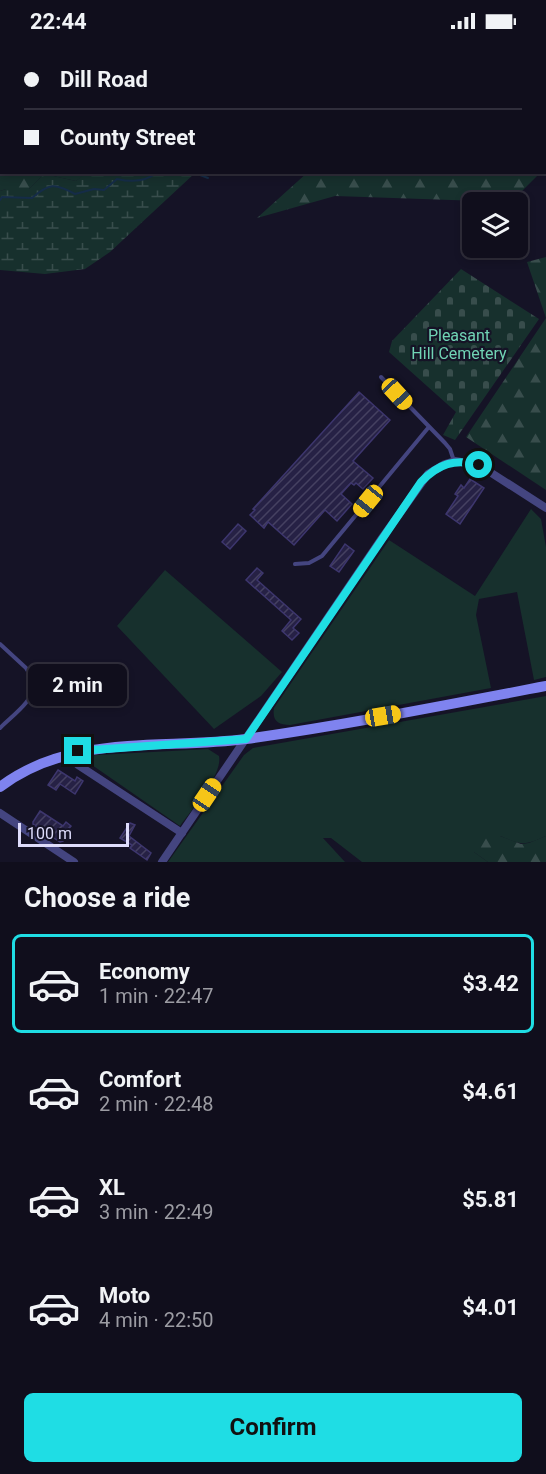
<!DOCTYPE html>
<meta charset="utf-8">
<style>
:root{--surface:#100e1c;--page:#191725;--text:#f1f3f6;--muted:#9c9ca3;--line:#302e3b;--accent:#1fdde4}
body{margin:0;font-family:Roboto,sans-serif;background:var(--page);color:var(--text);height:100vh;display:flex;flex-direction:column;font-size:22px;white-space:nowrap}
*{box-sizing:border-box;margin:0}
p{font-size:20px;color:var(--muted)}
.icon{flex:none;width:33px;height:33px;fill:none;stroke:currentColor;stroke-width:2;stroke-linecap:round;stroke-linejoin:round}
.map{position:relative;height:820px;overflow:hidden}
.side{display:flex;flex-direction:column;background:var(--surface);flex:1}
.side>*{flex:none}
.top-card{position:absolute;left:0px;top:0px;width:546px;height:132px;box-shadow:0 3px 9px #0003,0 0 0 2px var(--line);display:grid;align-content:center;height:132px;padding:0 24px;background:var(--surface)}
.tools{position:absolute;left:462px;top:150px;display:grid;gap:12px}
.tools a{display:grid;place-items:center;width:66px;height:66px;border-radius:9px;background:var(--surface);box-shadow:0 3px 9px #0003,0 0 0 2px var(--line);font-size:30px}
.scale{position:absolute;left:18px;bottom:15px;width:111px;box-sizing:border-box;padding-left:6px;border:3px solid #dedcfb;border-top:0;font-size:16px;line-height:21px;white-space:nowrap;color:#dedcfb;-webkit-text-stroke:4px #151326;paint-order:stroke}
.end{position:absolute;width:27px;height:27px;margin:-14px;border:8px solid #1fdde4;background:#111;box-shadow:0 0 0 3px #111}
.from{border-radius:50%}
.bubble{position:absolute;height:42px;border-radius:9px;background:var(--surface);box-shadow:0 3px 9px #0003,0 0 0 2px var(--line);font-size:20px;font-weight:700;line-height:42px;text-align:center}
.car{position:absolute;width:18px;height:36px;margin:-18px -9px;border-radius:8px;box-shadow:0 0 4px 2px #0007;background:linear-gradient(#f5c518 24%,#345 0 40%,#f5c518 0 76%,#345 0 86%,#f5c518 0)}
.top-card b{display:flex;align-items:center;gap:21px;height:57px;font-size:22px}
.top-card b+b{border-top:2px solid var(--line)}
.top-card i{width:15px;height:15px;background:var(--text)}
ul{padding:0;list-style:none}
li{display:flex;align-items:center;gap:18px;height:99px;margin:0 12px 9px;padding:0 12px;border:3px solid transparent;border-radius:9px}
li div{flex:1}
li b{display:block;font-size:22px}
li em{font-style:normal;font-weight:700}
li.active{border-color:var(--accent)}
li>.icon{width:54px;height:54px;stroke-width:1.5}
h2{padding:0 24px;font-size:27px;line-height:72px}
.button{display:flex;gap:12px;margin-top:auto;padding:12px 24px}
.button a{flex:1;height:69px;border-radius:9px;background:var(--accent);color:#111;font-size:24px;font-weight:700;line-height:69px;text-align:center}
.status{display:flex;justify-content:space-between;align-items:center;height:42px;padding:0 30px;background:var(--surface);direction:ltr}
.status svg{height:16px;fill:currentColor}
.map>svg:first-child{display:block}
</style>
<div class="status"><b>22:44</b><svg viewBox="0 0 49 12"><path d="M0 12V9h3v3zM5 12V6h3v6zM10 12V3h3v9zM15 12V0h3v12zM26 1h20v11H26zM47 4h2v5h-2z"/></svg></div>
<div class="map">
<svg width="546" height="820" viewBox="0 0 546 820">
<defs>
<pattern id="forest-firs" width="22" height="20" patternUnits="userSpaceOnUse" patternTransform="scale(1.5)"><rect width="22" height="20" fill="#17302d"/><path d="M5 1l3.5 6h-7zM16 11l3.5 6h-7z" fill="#384d4c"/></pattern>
<pattern id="wetland-marsh" width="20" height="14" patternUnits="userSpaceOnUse" patternTransform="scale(1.5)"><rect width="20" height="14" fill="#17302d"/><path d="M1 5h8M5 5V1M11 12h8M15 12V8" fill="none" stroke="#384d4c"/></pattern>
<pattern id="cemetery-stones" width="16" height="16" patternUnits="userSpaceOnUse" patternTransform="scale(1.5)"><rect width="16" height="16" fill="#17302d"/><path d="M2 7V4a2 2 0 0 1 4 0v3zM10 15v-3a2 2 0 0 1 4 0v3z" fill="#384d4c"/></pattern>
<pattern id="building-hatch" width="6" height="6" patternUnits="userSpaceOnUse" patternTransform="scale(1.5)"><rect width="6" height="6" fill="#262145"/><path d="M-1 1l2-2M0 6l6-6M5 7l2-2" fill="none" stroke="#454161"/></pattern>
</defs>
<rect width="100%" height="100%" fill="#151326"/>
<!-- green -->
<g fill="#17302d">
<path d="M 531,467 L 541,477 L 546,505 L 546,635 L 534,638 L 517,550 L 479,557 L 476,573 L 491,646 L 290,683 C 278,683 272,679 274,666 L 389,498 L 475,554 Z"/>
<polygon points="165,528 282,630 261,654 214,687 117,584"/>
<path d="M 546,654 L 546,794 C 523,804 523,803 500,794 L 474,810 L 488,820 L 362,820 L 331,796 L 323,796 L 345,820 L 168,820 L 244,713 L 253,706 Z"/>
<path d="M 208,707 L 219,714 C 223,733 191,768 180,784 L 79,714 Z"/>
</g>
<!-- forest -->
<g fill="url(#forest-firs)">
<polygon points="0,0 248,0 2,2 2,130 87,131 76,139 44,132 29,147 6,147 0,149"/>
<polygon points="308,130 540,130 540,131 511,160 335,154 257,176"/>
<polygon points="546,215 546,448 466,395 546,276 527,220"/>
<polygon points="482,794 500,794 521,802 529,801 546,794 546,820 488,820 474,810 476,801"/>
</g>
<!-- wetland -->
<polygon fill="url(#wetland-marsh)" points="87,130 195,131 110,210 85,227 45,232 0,228 0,149 6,147 29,147 44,132 76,139"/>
<!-- cemetery -->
<polygon fill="url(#cemetery-stones)" points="461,227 539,277 455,398 443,393 456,370 389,310 392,299"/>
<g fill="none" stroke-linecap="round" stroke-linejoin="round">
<!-- stream -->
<g stroke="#152c48" stroke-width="2">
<polyline points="192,130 208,136"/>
<path d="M 0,158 L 2,155 L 32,156 C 49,141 55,141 75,152 L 94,147 L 104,148 L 117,137 C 130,140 146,140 157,130"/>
</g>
</g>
<!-- building -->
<g fill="url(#building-hatch)" stroke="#3d366e" stroke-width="1.5">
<polygon points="359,350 390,378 353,419 373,436 363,447 356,441 354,443 351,441 341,452 352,462 337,479 325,468 294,503 268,480 264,486 250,473 255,468 253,467"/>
<polygon points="470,437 484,446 460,482 446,472 458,454 455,452 461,443 464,446"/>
<polygon points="238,482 246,489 230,507 222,500"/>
<polygon points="345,502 354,509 339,530 330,524"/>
<polygon points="257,526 263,531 257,538 301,577 293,586 299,591 292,598 282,589 291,578 246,538"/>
<polygon points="58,728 75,739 77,735 83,739 75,752 60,742 56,748 48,743"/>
<polygon points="40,769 63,784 66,780 71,784 67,789 69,790 63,799 60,800 33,782 33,780"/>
<polygon points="130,781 135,783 129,794 151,811 147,818 130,806 132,803 120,796"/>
</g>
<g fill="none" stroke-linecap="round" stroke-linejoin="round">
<!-- lane -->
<g stroke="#444580" stroke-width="4">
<polyline points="381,335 445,401 450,407 454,419"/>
<polyline points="295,522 309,521 322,514 428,386"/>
<path d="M 0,602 L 26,626 L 35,641 C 33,660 13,673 0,686"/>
</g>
<!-- street -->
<g stroke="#444580" stroke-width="8">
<polyline points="67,712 78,723 182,791"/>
<polyline points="0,771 74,820"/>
<polyline points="162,820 382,496 428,432 445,422 455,419 479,423 546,466"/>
</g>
<!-- secondary -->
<path stroke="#7f83ef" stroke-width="10" d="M 0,745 C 71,691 162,708 246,697 C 346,683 446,663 546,644"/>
</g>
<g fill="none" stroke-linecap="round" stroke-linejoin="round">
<!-- route -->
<path stroke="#1fdde4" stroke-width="8" d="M 78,709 L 246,697 L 421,440 C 438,422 455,416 479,423"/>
</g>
<g text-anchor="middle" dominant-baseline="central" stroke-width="4.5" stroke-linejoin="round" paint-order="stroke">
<!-- park labels -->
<g font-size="16" fill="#70d3b4" stroke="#151326">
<text x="459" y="293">Pleasant<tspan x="459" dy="18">Hill Cemetery</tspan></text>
</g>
</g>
</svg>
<div class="tools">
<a><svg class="icon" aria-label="layers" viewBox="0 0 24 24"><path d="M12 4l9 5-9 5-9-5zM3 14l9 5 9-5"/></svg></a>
</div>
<div class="scale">100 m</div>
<i class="end from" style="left:479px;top:423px"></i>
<i class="end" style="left:78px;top:709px"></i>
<div class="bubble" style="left:28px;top:622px;width:99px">2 min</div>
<i class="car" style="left:397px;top:352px;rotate:137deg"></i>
<i class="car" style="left:368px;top:459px;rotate:219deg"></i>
<i class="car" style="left:383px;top:674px;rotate:80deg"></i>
<i class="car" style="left:207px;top:753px;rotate:34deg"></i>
<div class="top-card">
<b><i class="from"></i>Dill Road</b>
<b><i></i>County Street</b>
</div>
</div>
<section class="side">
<h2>Choose a ride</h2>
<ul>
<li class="active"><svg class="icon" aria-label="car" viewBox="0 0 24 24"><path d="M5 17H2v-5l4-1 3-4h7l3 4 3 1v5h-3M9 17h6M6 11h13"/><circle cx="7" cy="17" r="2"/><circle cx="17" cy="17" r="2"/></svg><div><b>Economy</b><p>1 min · 22:47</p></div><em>$3.42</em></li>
<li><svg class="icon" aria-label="car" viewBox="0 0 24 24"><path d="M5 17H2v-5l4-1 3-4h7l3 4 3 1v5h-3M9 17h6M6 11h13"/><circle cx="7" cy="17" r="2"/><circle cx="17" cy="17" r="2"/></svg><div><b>Comfort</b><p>2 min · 22:48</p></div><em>$4.61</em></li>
<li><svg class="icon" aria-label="car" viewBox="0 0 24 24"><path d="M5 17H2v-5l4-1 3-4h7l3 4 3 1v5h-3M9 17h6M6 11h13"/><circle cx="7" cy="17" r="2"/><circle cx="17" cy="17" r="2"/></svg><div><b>XL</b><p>3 min · 22:49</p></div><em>$5.81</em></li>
<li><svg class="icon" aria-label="car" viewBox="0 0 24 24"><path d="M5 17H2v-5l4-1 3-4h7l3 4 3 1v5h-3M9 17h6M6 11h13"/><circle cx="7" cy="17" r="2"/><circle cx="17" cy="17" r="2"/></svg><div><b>Moto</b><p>4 min · 22:50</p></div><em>$4.01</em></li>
</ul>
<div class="button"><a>Confirm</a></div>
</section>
